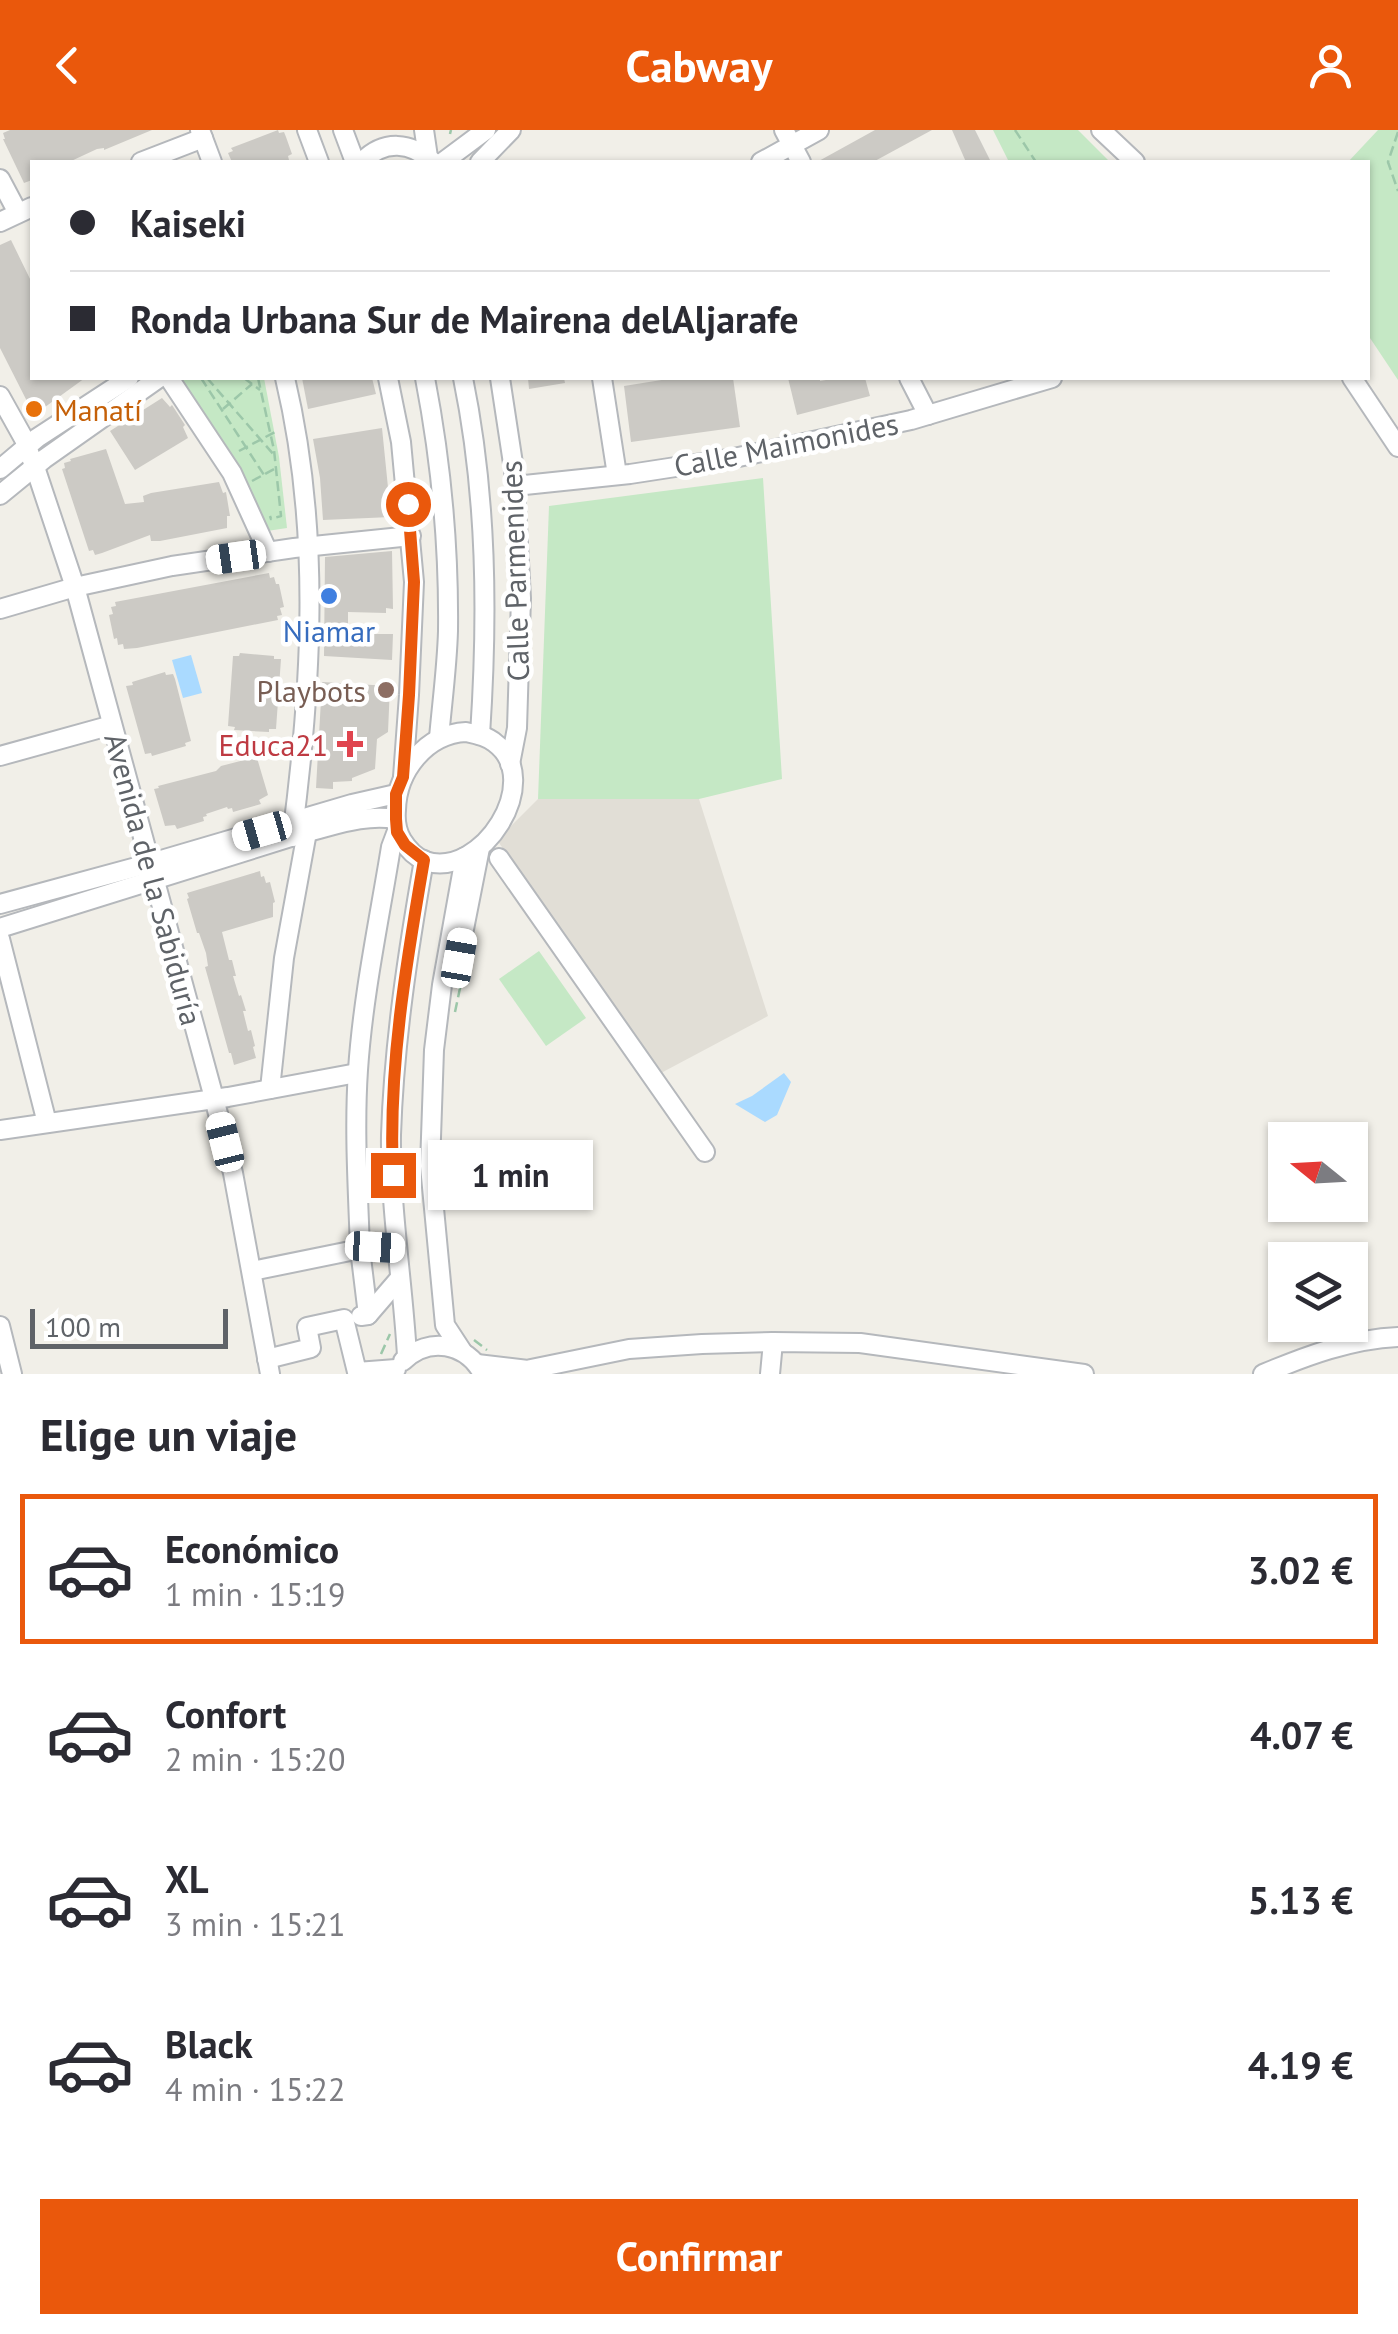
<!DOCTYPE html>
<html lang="es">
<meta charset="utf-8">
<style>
:root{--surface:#fff;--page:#f2f2f3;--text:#2b2b33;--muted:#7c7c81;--line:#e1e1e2;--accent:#ea580c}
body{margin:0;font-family:"PT Sans",sans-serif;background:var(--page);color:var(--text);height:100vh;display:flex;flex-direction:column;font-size:38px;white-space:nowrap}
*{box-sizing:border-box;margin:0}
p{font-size:32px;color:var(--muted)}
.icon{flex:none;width:55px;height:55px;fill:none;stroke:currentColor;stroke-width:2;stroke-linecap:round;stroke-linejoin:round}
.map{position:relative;height:1244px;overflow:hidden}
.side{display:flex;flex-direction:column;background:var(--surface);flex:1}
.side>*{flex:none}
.banner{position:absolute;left:30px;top:30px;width:1340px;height:220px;border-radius:0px;box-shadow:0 2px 8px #0004;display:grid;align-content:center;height:220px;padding:0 40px;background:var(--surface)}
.needle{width:65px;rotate:288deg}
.controls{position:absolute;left:1268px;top:992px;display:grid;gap:20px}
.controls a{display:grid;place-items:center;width:100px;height:100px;border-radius:0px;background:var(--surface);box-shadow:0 2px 8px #0004;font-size:50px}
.scale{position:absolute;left:30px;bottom:25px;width:198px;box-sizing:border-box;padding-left:10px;border:5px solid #5f6368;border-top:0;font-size:28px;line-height:35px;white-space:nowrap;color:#5f6368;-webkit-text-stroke:8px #fff;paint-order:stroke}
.end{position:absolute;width:45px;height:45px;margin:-22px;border:12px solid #ea580c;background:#fff;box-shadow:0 0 0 5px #fff}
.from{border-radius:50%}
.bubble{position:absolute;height:70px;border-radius:0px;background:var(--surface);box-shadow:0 2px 8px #0004;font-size:32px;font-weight:600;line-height:70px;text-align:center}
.car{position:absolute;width:30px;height:60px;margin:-30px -15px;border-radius:12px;box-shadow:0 0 8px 2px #0007;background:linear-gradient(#fff 24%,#345 0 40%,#fff 0 76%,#345 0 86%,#fff 0)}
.banner b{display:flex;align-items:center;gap:35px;height:95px;font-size:38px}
.banner b+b{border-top:2px solid var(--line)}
.banner i{width:25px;height:25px;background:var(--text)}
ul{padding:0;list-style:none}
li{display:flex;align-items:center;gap:30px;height:150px;margin:0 20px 15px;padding:0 20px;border:5px solid transparent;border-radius:0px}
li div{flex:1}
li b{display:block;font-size:38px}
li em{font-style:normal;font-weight:600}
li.current{border-color:var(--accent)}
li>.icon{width:90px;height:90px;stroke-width:1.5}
h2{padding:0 40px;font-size:45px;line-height:120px}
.cta{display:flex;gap:20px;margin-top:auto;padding:20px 40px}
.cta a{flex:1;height:115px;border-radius:0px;background:var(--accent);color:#fff;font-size:40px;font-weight:600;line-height:115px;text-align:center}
header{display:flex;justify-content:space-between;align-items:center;height:130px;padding:0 40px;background:var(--accent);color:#fff;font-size:45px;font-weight:600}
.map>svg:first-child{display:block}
</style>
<header><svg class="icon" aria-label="back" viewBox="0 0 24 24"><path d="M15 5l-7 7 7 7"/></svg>Cabway<svg class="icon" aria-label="person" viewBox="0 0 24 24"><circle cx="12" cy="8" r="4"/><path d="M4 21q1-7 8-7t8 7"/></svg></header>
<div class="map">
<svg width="1398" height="1244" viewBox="0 0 1398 1244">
<rect width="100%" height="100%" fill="#f1efe8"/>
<!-- education -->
<polygon fill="#e1ded6" points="538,669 699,669 768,886 661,943 497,710"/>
<!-- green -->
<g fill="#c5e8c5">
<polygon points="993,0 1078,0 1110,32 1009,32"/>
<polygon points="1378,0 1398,0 1398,250 1368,205 1368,32 1348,32"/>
<polygon points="176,248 264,248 279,327 287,398 267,401"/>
<polygon points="763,348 782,649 699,669 538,669 549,376"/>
<polygon points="539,821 586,888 546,916 499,849"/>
</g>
<!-- water -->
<g fill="#aadaff">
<polygon points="191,525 202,563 183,568 172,530"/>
<polygon points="784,943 791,952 777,985 765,992 735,974 752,966"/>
</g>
<!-- building -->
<g fill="#cccac5">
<polygon points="10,0 152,0 104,20 104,18 97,19 69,32 32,32 32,50 24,53 3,9 5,9 3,3"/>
<polygon points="278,0 279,3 284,2 286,7 292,24 288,26 289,30 282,32 232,32 228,23 233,21 231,18"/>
<polygon points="875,0 932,0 873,32 817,32"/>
<polygon points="952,0 975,0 991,32 966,32"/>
<polygon points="11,110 32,153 32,248 85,248 34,285 0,218 0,115"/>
<polygon points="302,248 372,248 376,264 308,279"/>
<polygon points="528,248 564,248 565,253 529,259"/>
<polygon points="674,248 733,248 740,297 631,312 624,256"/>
<polygon points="788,248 820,248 820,251 838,248 865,248 870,266 797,285"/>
<polygon points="162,268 170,277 172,275 185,295 183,297 188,308 135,340 110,301"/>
<polygon points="382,298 391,387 323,390 320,348 313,309"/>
<polygon points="106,319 125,374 144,372 143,366 151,363 219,352 223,363 226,362 230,386 227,386 227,398 160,411 151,411 150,405 102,423 95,425 93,420 89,421 62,339 65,338 64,333 71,331 70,329"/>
<polygon points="392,421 393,479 386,478 386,483 348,482 348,504 393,504 392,530 324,526 325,427"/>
<polygon points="269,443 270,448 274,447 276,454 279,454 284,477 280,478 282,485 277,486 278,490 137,518 124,519 123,514 118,515 117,508 114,509 109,485 113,484 111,477 116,476 115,472"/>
<polygon points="240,523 274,526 274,529 281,529 276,599 269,599 269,602 234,600 235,597 228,596 233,526 239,526"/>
<polygon points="165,542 166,545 173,544 175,549 191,611 185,613 186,616 152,626 151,623 145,624 126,556 133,555 132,552"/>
<polygon points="322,552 390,556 388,602 377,609 375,639 352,648 352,651 333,652 333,659 316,658"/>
<polygon points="252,628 253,630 257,628 268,665 259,670 261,674 233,682 232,678 228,679 227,677 206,684 207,686 203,687 204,691 177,699 175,695 165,696 154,659 159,658 158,656 216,641 221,636"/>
<polygon points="260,741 261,747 264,746 266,753 270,752 275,772 273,773 273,787 222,802 229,830 232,830 236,846 233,846 239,866 241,865 246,881 243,881 248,901 251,900 255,916 253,917 256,928 234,935 231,923 229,923 205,837 208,836 206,823 199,803 197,803 187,769 189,768 187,763"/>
</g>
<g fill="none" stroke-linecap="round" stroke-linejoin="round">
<!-- minor casing -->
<g stroke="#b5b8bc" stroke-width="22">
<g id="minor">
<polyline points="200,0 212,32"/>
<polyline points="307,0 319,32"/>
<polyline points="343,0 355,32"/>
<polyline points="424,0 428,27"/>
<polyline points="784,0 801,32"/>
<polyline points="1101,0 1135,32"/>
<polyline points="141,32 203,8"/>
<path d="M 362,32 C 384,9 411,12 433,32"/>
<polyline points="443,32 486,0"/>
<polyline points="480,32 511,0"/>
<polyline points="761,32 819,0"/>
<polyline points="0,49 18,83"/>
<polyline points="0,92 32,77"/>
<polyline points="169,248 232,343 268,422"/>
<path d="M 285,248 C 321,399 312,554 292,707"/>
<polyline points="388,248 401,312 414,452 409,565 403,647"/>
<path d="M 425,248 C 441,331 449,416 448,501 C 447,537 442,573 439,608"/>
<path d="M 463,248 C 487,365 488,485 480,605"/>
<polyline points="500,248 514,340 521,468 517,598 510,634"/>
<polyline points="602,248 617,345"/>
<polyline points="909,248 928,285"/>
<polyline points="1352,248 1398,317"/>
<polyline points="0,266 24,309 37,343 75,457 214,968 233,1043 270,1244"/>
<polyline points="0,339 37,308 129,248"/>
<polyline points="515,356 630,344 734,328 911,290 1052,248"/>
<polyline points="0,365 44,329 159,248"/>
<polyline points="0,479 75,457 172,436 294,418 411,406"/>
<path d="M 466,602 C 476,604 487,606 495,613 C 545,650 482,750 425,731 C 415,727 407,718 402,710 C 396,700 395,691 396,680 C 397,641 426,604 466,602 Z"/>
<polyline points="0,626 112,595"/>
<polyline points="499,728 705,1022"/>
<polyline points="0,774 151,733 352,674 396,664"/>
<path d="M 0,798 L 307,702 C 336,695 365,684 395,689"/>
<polyline points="464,799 480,718"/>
<polyline points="0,809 47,993"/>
<polyline points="270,959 284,828 307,702"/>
<polyline points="0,1000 228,967 357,943"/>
<path d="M 396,1118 L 371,1116 L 360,1119 C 358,1060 354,1000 358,940 C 363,865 379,791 391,717 L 397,701"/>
<polyline points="252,1141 360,1119 368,1185"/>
<polyline points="361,1186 368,1185 399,1149"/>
<polyline points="0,1196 12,1244"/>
<polyline points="462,1221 445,1195 430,1036 434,920 442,855 465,727"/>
<path d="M 407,1226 C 403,1153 390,1079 391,1005 C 394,912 408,821 424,730"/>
<polyline points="267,1229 311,1218 307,1197 344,1189 357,1242 396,1239"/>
<path d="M 403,1231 C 429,1206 466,1213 483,1244"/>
<polyline points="477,1234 528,1240"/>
<polyline points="521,1244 531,1239 629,1219 702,1214 773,1212 860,1213 1084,1244"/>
<polyline points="770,1244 773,1212"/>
<path d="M 1263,1244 C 1306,1226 1351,1209 1398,1207"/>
</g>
</g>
<!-- path -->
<g stroke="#9cc7a9" stroke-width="2.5" stroke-dasharray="10 5" stroke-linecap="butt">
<polyline points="1015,0 1036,32"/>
<polyline points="1398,2 1388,32 1398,61"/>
<polyline points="450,4 451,0"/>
<polyline points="201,248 264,345"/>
<polyline points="207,248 274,325"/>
<polyline points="244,248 260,260"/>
<polyline points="258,248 274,320 281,386 271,389 270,386"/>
<polyline points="223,279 252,254"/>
<polyline points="239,321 275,302"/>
<polyline points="252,351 276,338"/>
<polyline points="455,882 470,811"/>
<polyline points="474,1210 487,1220"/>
<polyline points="381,1224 390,1204"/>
</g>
<!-- minor -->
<use href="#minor" stroke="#fff" stroke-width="18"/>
</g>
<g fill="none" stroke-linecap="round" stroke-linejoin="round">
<!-- route -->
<path stroke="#ea580c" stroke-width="12" d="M 393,1045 C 388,939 406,834 424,730 L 405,715 L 397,702 L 396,689 L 396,664 L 403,647 L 409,565 L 414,452 L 408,374"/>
</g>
<!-- markers -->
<circle fill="#e8710a" stroke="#fff" stroke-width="4" cx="34" cy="279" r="10"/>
<circle fill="#3f7fe0" stroke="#fff" stroke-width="4" cx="329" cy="466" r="10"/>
<circle fill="#8d6e63" stroke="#fff" stroke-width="4" cx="386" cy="560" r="10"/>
<path fill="#e0444e" stroke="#fff" stroke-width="4" d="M345 599h10v10h10v10h-10v10h-10v-10h-10v-10h10z"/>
<g text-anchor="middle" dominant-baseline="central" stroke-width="9" stroke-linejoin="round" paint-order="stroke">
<!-- food labels -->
<g font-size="30" fill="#c56008" stroke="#fff" text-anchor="start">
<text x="54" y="279">Manatí</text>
</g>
<!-- street labels -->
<g font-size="30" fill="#5f6368" stroke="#fff">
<text transform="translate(786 314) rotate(-11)">Calle Maimonides</text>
<text transform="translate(514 441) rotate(-92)">Calle Parmenides</text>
<text transform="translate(154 749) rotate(75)">Avenida de la Sabiduría</text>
</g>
<!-- shop labels -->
<g font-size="30" fill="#366cbe" stroke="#fff">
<text x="329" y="500">Niamar</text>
</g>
<!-- education labels -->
<g font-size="30" fill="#785e54" stroke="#fff" text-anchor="end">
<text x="366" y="560">Playbots</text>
</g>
<!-- health labels -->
<g font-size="30" fill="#be3a42" stroke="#fff" text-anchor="end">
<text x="328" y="614">Educa21</text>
</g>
</g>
</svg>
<div class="controls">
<a><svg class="needle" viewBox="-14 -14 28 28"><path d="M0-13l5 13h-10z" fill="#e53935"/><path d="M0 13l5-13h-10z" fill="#7c7c81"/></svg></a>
<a><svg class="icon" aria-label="layers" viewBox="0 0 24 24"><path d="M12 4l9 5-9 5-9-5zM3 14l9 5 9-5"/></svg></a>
</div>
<div class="scale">100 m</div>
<i class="end from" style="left:408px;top:374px"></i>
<i class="end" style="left:393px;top:1045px"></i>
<div class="bubble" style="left:428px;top:1010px;width:165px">1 min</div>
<i class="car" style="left:236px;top:427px;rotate:262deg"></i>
<i class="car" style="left:262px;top:701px;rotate:254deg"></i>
<i class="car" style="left:459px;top:828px;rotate:10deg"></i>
<i class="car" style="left:225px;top:1012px;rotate:346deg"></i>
<i class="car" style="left:375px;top:1117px;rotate:93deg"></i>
<div class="banner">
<b><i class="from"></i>Kaiseki</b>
<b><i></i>Ronda Urbana Sur de Mairena delAljarafe</b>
</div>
</div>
<section class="side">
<h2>Elige un viaje</h2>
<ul>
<li class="current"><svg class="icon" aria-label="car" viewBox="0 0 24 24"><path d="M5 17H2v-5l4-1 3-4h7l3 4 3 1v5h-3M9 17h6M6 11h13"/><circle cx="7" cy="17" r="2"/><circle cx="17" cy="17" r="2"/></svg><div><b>Económico</b><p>1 min · 15:19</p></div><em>3.02 €</em></li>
<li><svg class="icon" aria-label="car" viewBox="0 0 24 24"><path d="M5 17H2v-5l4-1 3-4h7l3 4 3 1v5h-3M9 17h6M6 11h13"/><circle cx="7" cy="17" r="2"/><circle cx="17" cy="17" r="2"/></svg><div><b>Confort</b><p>2 min · 15:20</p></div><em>4.07 €</em></li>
<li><svg class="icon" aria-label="car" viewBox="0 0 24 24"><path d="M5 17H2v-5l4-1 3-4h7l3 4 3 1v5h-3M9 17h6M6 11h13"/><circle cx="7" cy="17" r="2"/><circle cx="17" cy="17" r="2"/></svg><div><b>XL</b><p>3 min · 15:21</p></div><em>5.13 €</em></li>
<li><svg class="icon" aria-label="car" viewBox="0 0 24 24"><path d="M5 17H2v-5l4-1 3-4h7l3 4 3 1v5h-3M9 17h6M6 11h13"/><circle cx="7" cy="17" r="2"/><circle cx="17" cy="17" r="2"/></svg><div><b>Black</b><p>4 min · 15:22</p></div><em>4.19 €</em></li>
</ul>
<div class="cta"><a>Confirmar</a></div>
</section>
